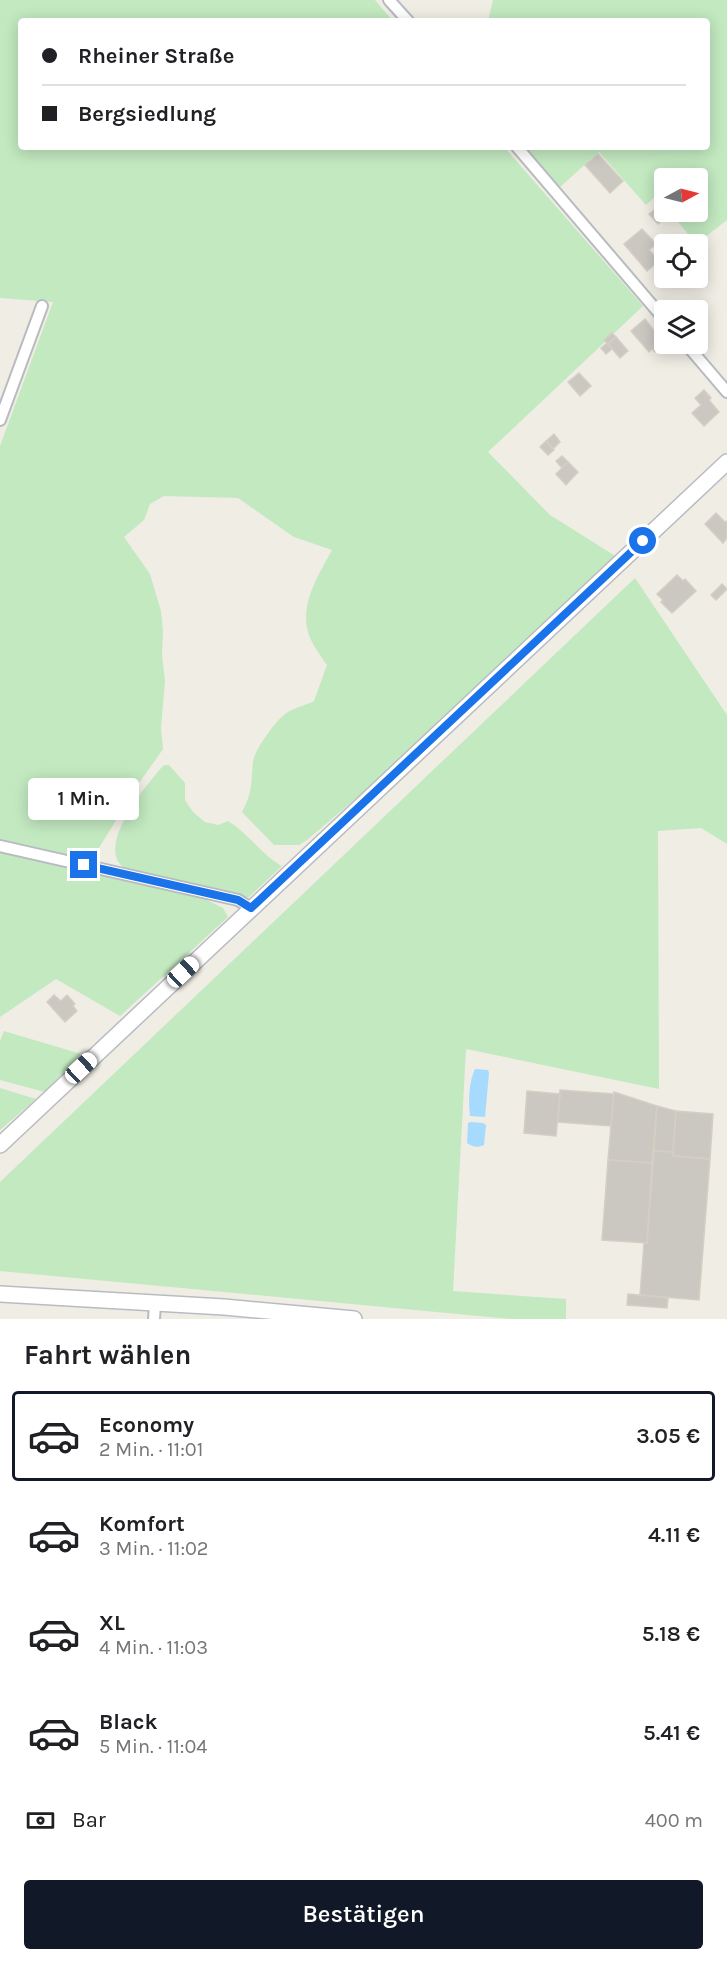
<!DOCTYPE html>
<html lang="de">
<meta charset="utf-8">
<style>
:root{--surface:#fff;--page:#f6f6f6;--text:#202124;--muted:#757577;--line:#e0e0e0;--accent:#111827}
body{margin:0;font-family:Karla,sans-serif;background:var(--page);color:var(--text);height:100vh;display:flex;flex-direction:column;font-size:22px;white-space:nowrap}
*{box-sizing:border-box;margin:0}
p{font-size:20px;color:var(--muted)}
.icon{flex:none;width:33px;height:33px;fill:none;stroke:currentColor;stroke-width:2;stroke-linecap:round;stroke-linejoin:round}
.map{position:relative;height:1319px;overflow:hidden}
.details{display:flex;flex-direction:column;background:var(--surface);flex:1}
.details>*{flex:none}
.guide{position:absolute;left:18px;top:18px;width:692px;height:132px;border-radius:6px;box-shadow:0 3px 15px #0003;display:grid;align-content:center;height:132px;padding:0 24px;background:var(--surface)}
.needle{width:39px;rotate:83deg}
.fabs{position:absolute;left:654px;top:168px;display:grid;gap:12px}
.fabs a{display:grid;place-items:center;width:54px;height:54px;border-radius:6px;background:var(--surface);box-shadow:0 3px 15px #0003;font-size:30px}
.end{position:absolute;width:27px;height:27px;margin:-14px;border:8px solid #1a73e8;background:#fff;box-shadow:0 0 0 3px #fff}
.from{border-radius:50%}
.bubble{position:absolute;height:42px;border-radius:6px;background:var(--surface);box-shadow:0 3px 15px #0003;font-size:20px;font-weight:600;line-height:42px;text-align:center}
.car{position:absolute;width:18px;height:36px;margin:-18px -9px;border-radius:8px;box-shadow:0 0 4px 2px #0007;background:linear-gradient(#fff 24%,#345 0 40%,#fff 0 76%,#345 0 86%,#fff 0)}
.guide b{display:flex;align-items:center;gap:21px;height:57px;font-size:22px}
.guide b+b{border-top:2px solid var(--line)}
.guide i{width:15px;height:15px;background:var(--text)}
ul{padding:0;list-style:none}
li{display:flex;align-items:center;gap:18px;height:90px;margin:0 12px 9px;padding:0 12px;border:3px solid transparent;border-radius:6px}
li div{flex:1}
li b{display:block;font-size:22px}
li em{font-style:normal;font-weight:600}
li.on{border-color:var(--accent)}
li>.icon{width:54px;height:54px;stroke-width:1.5}
h2{padding:0 24px;font-size:27px;line-height:72px}
.pay{display:flex;align-items:center;gap:15px;height:66px;padding:0 24px;font-size:22px}
.pay p{margin-inline-start:auto}
.primary-button{display:flex;gap:12px;margin-top:auto;padding:12px 24px}
.primary-button a{flex:1;height:69px;border-radius:6px;background:var(--accent);color:#fff;font-size:24px;font-weight:600;line-height:69px;text-align:center}
.map>svg:first-child{display:block}
</style>
<div class="map">
<svg width="727" height="1319" viewBox="0 0 727 1319">
<rect width="100%" height="100%" fill="#f0ede5"/>
<!-- green -->
<g fill="#c2e9c0">
<path d="M 0,0 L 375,0 L 393,21 L 21,21 L 21,147 L 504,147 L 643,306 L 488,452 L 550,515 L 617,557 L 368,788 L 307,840 L 299,845 L 274,845 L 242,812 C 253,792 251,782 253,762 C 254,750 278,717 288,712 C 296,707 306,705 314,701 L 327,665 C 320,655 311,643 308,632 C 300,603 319,574 332,550 L 294,537 L 238,498 L 164,496 L 150,504 L 144,520 L 124,537 L 150,574 L 161,611 L 163,631 L 162,655 L 165,681 L 161,728 L 163,749 L 139,783 L 97,851 L 92,857 L 83,860 L 0,842 L 0,446 L 53,302 L 0,298 Z"/>
<polygon points="493,0 727,0 727,220 696,244 670,212 698,212 698,178 664,178 664,204 657,195 646,205 599,152 560,187 525,147 706,147 706,21 488,21"/>
<polygon points="635,578 727,715 727,844 701,828 658,831 659,1089 466,1049 453,1291 566,1299 566,1319 511,1319 0,1271 0,1182"/>
<path d="M 164,765 L 169,765 L 185,783 L 185,800 L 193,812 L 205,822 L 218,825 L 228,821 C 249,834 262,855 282,866 L 249,897 L 240,897 L 125,868 C 93,849 148,782 164,765 Z"/>
<polygon points="0,852 201,897 223,908 228,917 120,1016 56,979 0,1017"/>
<polygon points="4,1031 14,1034 81,1054 45,1092 0,1080 0,1041"/>
<polygon points="0,1088 36,1099 0,1130"/>
</g>
<!-- water -->
<g fill="#a6dbff">
<path d="M 475,1069 L 488,1070 L 489,1073 L 485,1117 L 470,1116 C 468,1102 469,1081 475,1069 Z"/>
<path d="M 471,1122 L 483,1123 L 486,1125 L 484,1145 C 478,1148 472,1147 467,1143 L 468,1123 Z"/>
</g>
<!-- building -->
<g fill="#cbc8c2" stroke="#d5cfc3" stroke-width="1.5">
<polygon points="598,154 623,181 610,193 585,165"/>
<polygon points="658,207 666,217 658,224 649,214"/>
<polygon points="642,229 656,244 649,250 659,261 647,271 624,244"/>
<polygon points="645,319 662,341 658,344 660,347 655,352 652,349 649,352 631,331"/>
<polygon points="612,333 616,337 608,344 604,340"/>
<polygon points="616,337 628,351 620,358 608,344"/>
<polygon points="607,343 612,349 606,354 601,348"/>
<polygon points="579,373 591,386 580,396 568,382"/>
<polygon points="704,390 711,398 709,400 719,412 704,426 692,413 701,405 695,398"/>
<polygon points="554,434 560,442 553,449 546,441"/>
<polygon points="546,441 554,450 548,455 540,447"/>
<polygon points="562,456 568,462 562,468 556,461"/>
<polygon points="568,462 578,472 566,485 556,474"/>
<polygon points="716,513 725,522 727,521 727,538 723,543 705,524"/>
<polygon points="677,575 683,581 685,579 696,591 672,613 661,602 663,600 657,594"/>
<polygon points="722,584 727,589 716,600 711,595"/>
<polygon points="54,995 61,1001 67,995 75,1004 73,1006 77,1011 65,1022 47,1002"/>
<polygon points="560,1090 614,1094 611,1126 558,1122"/>
<polygon points="527,1091 560,1094 556,1136 524,1133"/>
<polygon points="614,1092 657,1106 652,1163 608,1160"/>
<polygon points="657,1106 676,1111 673,1152 654,1151"/>
<polygon points="676,1111 713,1114 710,1159 673,1156"/>
<polygon points="654,1151 673,1152 673,1156 710,1159 699,1300 640,1295 644,1243 647,1243"/>
<polygon points="608,1160 652,1163 647,1243 602,1240"/>
<polygon points="628,1294 668,1298 667,1308 627,1305"/>
</g>
<g fill="none" stroke-linecap="round" stroke-linejoin="round">
<!-- street casing -->
<g stroke="#b8bbbf" stroke-width="14">
<g id="street">
<polyline points="389,0 408,21"/>
<polyline points="517,147 664,319"/>
<polyline points="686,344 727,392"/>
<polyline points="0,420 42,306"/>
<polyline points="0,846 238,900 251,908"/>
<polyline points="154,1319 155,1304"/>
</g>
</g>
<!-- secondary casing -->
<g stroke="#b8bcc2" stroke-width="18">
<g id="secondary">
<polyline points="0,1145 727,462"/>
<polyline points="0,1294 224,1307 354,1319"/>
</g>
</g>
<!-- street -->
<use href="#street" stroke="#fff" stroke-width="10"/>
<!-- secondary -->
<use href="#secondary" stroke="#fff" stroke-width="15"/>
</g>
<g fill="none" stroke-linecap="round" stroke-linejoin="round">
<!-- route -->
<polyline stroke="#1a73e8" stroke-width="8" points="84,865 238,900 251,908 643,541"/>
</g>
</svg>
<div class="fabs">
<a><svg class="needle" viewBox="-14 -14 28 28"><path d="M0-13l5 13h-10z" fill="#e53935"/><path d="M0 13l5-13h-10z" fill="#757577"/></svg></a>
<a><svg class="icon" aria-label="locate" viewBox="0 0 24 24"><circle cx="12" cy="12" r="6"/><path d="M12 2v4M12 18v4M2 12h4M18 12h4"/></svg></a>
<a><svg class="icon" aria-label="layers" viewBox="0 0 24 24"><path d="M12 4l9 5-9 5-9-5zM3 14l9 5 9-5"/></svg></a>
</div>
<i class="end from" style="left:643px;top:541px"></i>
<i class="end" style="left:84px;top:865px"></i>
<div class="bubble" style="left:28px;top:778px;width:111px">1 Min.</div>
<i class="car" style="left:183px;top:972px;rotate:47deg"></i>
<i class="car" style="left:81px;top:1068px;rotate:47deg"></i>
<div class="guide">
<b><i class="from"></i>Rheiner Straße</b>
<b><i></i>Bergsiedlung</b>
</div>
</div>
<section class="details">
<h2>Fahrt wählen</h2>
<ul>
<li class="on"><svg class="icon" aria-label="car" viewBox="0 0 24 24"><path d="M5 17H2v-5l4-1 3-4h7l3 4 3 1v5h-3M9 17h6M6 11h13"/><circle cx="7" cy="17" r="2"/><circle cx="17" cy="17" r="2"/></svg><div><b>Economy</b><p>2 Min. · 11:01</p></div><em>3.05 €</em></li>
<li><svg class="icon" aria-label="car" viewBox="0 0 24 24"><path d="M5 17H2v-5l4-1 3-4h7l3 4 3 1v5h-3M9 17h6M6 11h13"/><circle cx="7" cy="17" r="2"/><circle cx="17" cy="17" r="2"/></svg><div><b>Komfort</b><p>3 Min. · 11:02</p></div><em>4.11 €</em></li>
<li><svg class="icon" aria-label="car" viewBox="0 0 24 24"><path d="M5 17H2v-5l4-1 3-4h7l3 4 3 1v5h-3M9 17h6M6 11h13"/><circle cx="7" cy="17" r="2"/><circle cx="17" cy="17" r="2"/></svg><div><b>XL</b><p>4 Min. · 11:03</p></div><em>5.18 €</em></li>
<li><svg class="icon" aria-label="car" viewBox="0 0 24 24"><path d="M5 17H2v-5l4-1 3-4h7l3 4 3 1v5h-3M9 17h6M6 11h13"/><circle cx="7" cy="17" r="2"/><circle cx="17" cy="17" r="2"/></svg><div><b>Black</b><p>5 Min. · 11:04</p></div><em>5.41 €</em></li>
</ul>
<div class="pay"><svg class="icon" aria-label="cash" viewBox="0 0 24 24"><path d="M3 7h18v10H3z"/><circle cx="12" cy="12" r="2"/></svg>Bar<p>400 m</p></div>
<div class="primary-button"><a>Bestätigen</a></div>
</section>
